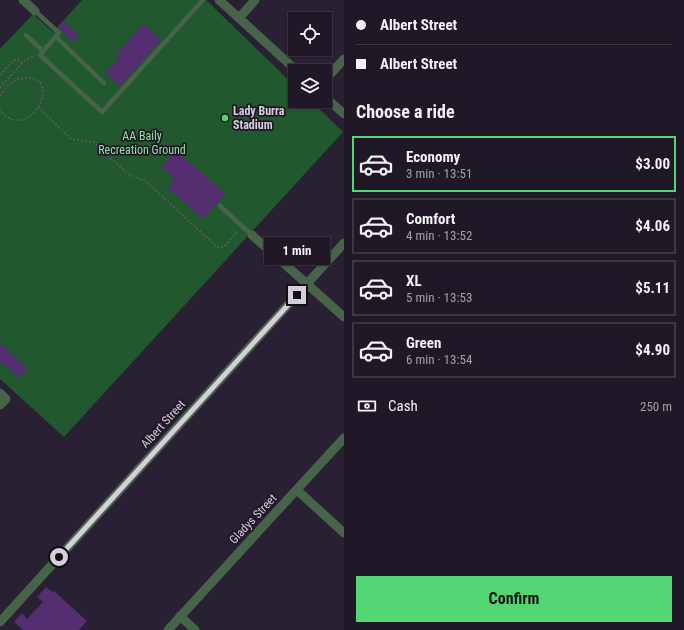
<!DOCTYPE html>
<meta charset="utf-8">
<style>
:root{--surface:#201826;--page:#2d2532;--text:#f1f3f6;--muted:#a2a0a7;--line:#3d3743;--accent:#52d673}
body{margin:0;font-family:"Roboto Condensed",sans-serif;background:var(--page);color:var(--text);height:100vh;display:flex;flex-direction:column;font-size:15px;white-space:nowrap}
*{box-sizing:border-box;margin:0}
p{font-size:13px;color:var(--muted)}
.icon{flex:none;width:22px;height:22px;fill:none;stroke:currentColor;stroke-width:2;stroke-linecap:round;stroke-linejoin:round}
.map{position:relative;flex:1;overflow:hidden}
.sheet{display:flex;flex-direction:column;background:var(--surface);width:340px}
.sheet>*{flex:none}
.guide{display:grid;align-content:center;height:88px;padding:0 12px;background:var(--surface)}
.buttons{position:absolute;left:288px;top:12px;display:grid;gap:8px}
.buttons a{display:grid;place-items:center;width:44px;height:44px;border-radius:0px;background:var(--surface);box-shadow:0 1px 3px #0004,0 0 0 1px var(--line);font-size:20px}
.end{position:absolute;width:18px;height:18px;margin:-9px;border:5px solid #d5cfdb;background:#111;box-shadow:0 0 0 2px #111}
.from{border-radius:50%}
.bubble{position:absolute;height:28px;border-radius:0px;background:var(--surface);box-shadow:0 1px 3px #0004,0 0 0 1px var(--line);font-size:13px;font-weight:700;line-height:28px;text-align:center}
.guide b{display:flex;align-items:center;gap:14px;height:38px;font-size:15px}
.guide b+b{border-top:1px solid var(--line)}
.guide i{width:10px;height:10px;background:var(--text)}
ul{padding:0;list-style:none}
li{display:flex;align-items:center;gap:12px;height:56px;margin:0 8px 6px;padding:0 4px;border:2px solid var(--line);border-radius:0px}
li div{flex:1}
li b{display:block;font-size:15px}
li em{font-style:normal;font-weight:700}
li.on{border-color:var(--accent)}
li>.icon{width:36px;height:36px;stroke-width:1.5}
h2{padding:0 12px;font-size:18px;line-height:48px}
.pay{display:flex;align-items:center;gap:10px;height:44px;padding:0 12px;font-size:15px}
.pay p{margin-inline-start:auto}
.primary-button{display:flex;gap:8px;margin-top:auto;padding:8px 12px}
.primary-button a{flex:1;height:46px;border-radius:0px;background:var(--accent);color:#111;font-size:16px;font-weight:700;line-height:46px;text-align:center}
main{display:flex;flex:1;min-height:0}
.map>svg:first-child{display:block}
</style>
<main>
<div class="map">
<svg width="344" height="630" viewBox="0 0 344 630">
<rect width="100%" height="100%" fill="#2a2033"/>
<!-- green -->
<polygon fill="#21582e" points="82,0 206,0 295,86 295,101 311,101 343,132 64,437 0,379 0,49 33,14 53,32"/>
<!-- building -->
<g fill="#552d71">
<polygon points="63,21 79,36 73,42 58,27"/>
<polygon points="143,24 161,40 120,86 105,73 119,58 115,55"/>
<polygon points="176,150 225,194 203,219 167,187 175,179 161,167"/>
<polygon points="0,343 27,368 19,378 0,361"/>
<polygon points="46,587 52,592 54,591 87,621 79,630 23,630 14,622 22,613 27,619 43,602 37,597"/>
</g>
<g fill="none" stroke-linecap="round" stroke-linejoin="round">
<!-- path -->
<g stroke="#615969" stroke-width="1.5" stroke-dasharray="2 2" stroke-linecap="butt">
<path d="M 0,75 C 7,69 9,61 18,59 L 22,63"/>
<polyline points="0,88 25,60 33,57"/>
<path d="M 0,96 C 6,86 16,77 28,78 C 57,78 39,125 14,120 C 7,118 3,115 0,109"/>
<polyline points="38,107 71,139 93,142 128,174 147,182 217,247 224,247 237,232"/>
</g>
<!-- service -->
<g stroke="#47644b" stroke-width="4.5">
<polyline points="35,11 59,33 40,55 102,112 203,0"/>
<polyline points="26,35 43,51"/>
<polyline points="56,37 104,83"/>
<polyline points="220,206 252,235"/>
</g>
<!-- minor -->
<g stroke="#47644b" stroke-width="9">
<polyline points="23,0 35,11"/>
<polyline points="219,0 297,71"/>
<polyline points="239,18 255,0"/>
<polyline points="325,80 344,59"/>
<polyline points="325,97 344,114"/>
<polyline points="252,235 344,317"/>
<polyline points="0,393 6,399 0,405"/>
<polyline points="297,490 344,533"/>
<polyline points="180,616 195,630"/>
<polyline points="0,622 344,243"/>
<polyline points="168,630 344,438"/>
</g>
</g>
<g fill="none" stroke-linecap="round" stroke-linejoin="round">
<!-- route -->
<polyline stroke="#d5cfdb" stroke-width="5" points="59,557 297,295"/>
</g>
<!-- markers -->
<circle fill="#52d673" stroke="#211729" stroke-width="1.5" cx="225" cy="118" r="4"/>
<g text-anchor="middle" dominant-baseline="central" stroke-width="3.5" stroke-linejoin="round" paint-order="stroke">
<!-- poi labels -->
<g font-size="12" font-weight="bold" fill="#d5cfdb" stroke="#211729" text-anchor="start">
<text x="233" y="111">Lady Burra<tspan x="233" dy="14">Stadium</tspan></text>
</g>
<!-- park labels -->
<g font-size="12" fill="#87eb9a" stroke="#211729">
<text x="142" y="136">AA Baily<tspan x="142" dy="14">Recreation Ground</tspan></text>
</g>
<!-- street labels -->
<g font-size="12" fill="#d5cfdb" stroke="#211729">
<text transform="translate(163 424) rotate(-48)">Albert Street</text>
<text transform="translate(253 519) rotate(-47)">Gladys Street</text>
</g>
</g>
</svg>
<div class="buttons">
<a><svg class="icon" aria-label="locate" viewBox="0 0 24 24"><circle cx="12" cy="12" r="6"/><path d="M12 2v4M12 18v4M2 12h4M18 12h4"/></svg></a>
<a><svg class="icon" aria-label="layers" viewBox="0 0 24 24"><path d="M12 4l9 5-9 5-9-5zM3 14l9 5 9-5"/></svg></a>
</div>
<i class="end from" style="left:59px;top:557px"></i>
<i class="end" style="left:297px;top:295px"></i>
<div class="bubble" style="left:264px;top:237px;width:66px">1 min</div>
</div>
<section class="sheet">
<div class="guide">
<b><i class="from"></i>Albert Street</b>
<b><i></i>Albert Street</b>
</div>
<h2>Choose a ride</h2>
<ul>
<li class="on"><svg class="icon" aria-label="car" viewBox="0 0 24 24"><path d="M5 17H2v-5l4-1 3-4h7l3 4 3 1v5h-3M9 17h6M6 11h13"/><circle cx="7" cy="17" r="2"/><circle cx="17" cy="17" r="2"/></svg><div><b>Economy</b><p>3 min · 13:51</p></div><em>$3.00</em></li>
<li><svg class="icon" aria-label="car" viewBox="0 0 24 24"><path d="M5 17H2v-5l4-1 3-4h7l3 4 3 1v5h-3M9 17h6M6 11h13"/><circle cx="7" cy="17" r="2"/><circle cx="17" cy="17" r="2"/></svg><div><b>Comfort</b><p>4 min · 13:52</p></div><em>$4.06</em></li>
<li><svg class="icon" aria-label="car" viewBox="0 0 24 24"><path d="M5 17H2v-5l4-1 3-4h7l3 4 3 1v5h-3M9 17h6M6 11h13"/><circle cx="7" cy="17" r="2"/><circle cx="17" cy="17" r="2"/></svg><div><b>XL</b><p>5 min · 13:53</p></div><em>$5.11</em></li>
<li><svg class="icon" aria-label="car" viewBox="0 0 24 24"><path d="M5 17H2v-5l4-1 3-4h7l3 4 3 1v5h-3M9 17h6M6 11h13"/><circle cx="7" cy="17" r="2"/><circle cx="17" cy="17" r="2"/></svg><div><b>Green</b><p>6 min · 13:54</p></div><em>$4.90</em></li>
</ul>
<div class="pay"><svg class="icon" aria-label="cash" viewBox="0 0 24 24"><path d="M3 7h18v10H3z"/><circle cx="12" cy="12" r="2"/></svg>Cash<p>250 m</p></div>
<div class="primary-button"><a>Confirm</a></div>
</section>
</main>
